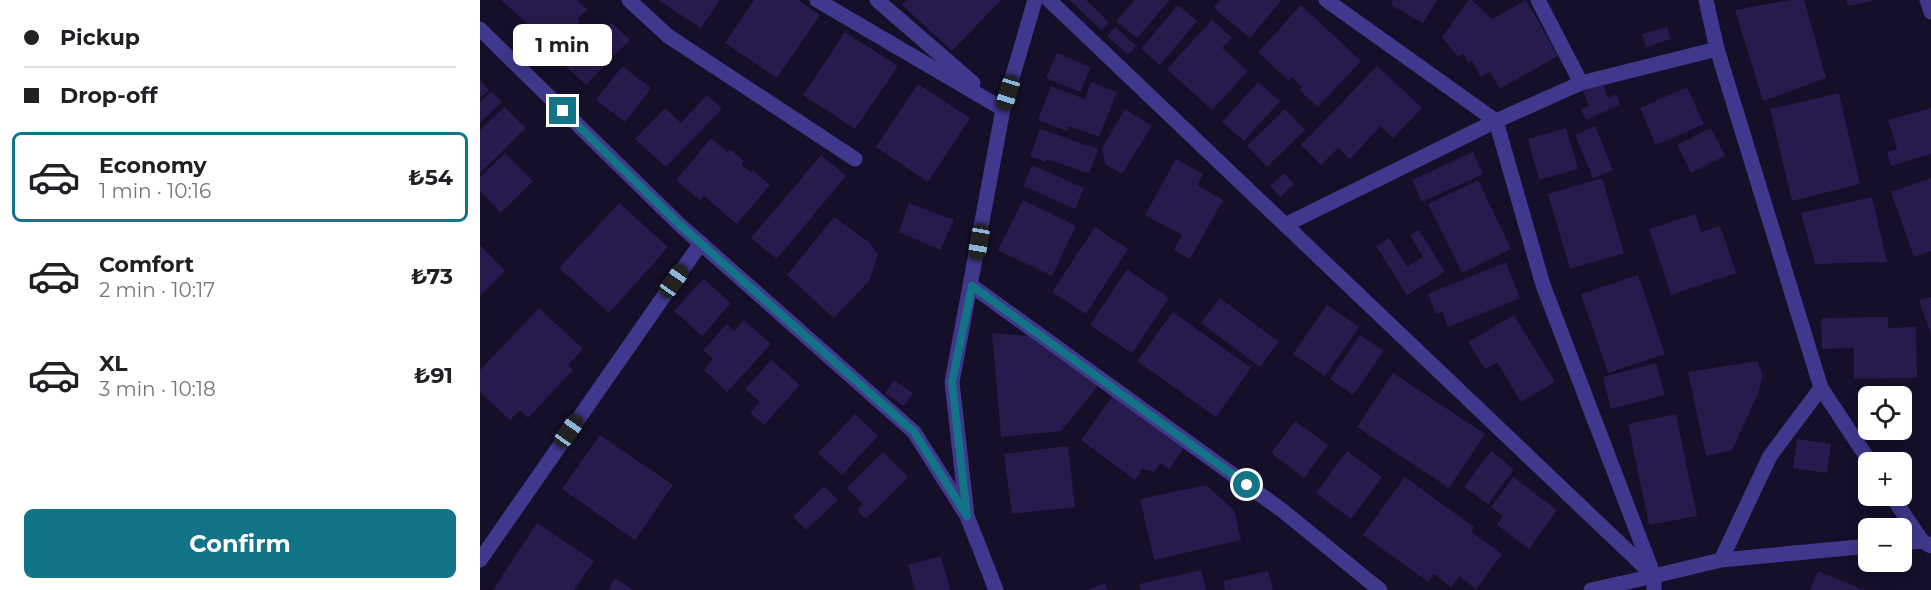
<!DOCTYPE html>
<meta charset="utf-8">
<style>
:root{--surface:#fff;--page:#f2f2f2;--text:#202124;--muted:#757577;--line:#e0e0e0;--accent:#147487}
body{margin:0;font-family:Montserrat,sans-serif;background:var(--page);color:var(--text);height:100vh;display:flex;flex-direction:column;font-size:22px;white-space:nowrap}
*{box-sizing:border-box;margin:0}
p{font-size:20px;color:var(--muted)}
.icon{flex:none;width:33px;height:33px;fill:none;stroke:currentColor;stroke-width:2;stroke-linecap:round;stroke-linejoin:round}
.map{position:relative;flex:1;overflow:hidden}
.drawer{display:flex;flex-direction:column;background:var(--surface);width:480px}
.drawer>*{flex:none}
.hud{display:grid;align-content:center;height:132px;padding:0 24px;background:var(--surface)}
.fabs{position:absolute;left:1378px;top:386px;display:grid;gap:12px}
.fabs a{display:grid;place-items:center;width:54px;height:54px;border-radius:9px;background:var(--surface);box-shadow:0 3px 15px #0003;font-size:30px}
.end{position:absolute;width:27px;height:27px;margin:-14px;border:8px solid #147487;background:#fff;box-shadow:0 0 0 3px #fff}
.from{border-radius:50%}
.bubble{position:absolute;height:42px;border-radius:9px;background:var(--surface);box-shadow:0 3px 15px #0003;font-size:20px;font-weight:700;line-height:42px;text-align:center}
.car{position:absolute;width:18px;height:36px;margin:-18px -9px;border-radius:8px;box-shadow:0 0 4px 2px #0007;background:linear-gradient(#222 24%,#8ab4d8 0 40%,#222 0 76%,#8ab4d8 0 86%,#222 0)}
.hud b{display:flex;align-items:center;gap:21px;height:57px;font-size:22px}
.hud b+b{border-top:2px solid var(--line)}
.hud i{width:15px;height:15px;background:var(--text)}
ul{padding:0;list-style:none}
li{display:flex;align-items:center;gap:18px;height:90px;margin:0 12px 9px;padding:0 12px;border:3px solid transparent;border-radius:9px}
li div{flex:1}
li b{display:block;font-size:22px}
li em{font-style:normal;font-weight:700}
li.active{border-color:var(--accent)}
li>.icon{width:54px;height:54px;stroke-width:1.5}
.action{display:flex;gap:12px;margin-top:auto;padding:12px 24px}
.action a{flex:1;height:69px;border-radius:9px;background:var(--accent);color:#fff;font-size:24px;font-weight:700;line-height:69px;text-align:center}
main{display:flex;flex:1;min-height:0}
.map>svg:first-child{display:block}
</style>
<main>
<section class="drawer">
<div class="hud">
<b><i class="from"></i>Pickup</b>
<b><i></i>Drop-off</b>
</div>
<ul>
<li class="active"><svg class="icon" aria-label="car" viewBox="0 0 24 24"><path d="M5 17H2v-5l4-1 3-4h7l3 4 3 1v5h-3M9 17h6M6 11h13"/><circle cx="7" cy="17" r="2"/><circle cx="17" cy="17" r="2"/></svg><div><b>Economy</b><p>1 min · 10:16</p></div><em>₺54</em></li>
<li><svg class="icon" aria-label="car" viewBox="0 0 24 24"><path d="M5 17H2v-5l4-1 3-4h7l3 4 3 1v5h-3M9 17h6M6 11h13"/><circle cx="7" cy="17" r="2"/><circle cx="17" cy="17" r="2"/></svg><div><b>Comfort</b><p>2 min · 10:17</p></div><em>₺73</em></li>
<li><svg class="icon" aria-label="car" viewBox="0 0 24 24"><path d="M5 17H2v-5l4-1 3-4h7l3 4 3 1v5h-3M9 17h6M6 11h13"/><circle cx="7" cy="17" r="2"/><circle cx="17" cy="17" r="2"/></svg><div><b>XL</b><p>3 min · 10:18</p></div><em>₺91</em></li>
</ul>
<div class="action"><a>Confirm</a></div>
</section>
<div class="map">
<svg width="1451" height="590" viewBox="0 0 1451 590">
<rect width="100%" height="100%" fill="#150f2a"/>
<!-- building -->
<g fill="#271a4c">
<polygon points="21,0 96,0 107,9 98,19 100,21 84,39 79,35 70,44"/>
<polygon points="178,0 240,0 221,28"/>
<polygon points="274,0 318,0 340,15 297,78 245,43"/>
<polygon points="427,0 521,0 472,51 422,5"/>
<polygon points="590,0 606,0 629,22 622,31"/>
<polygon points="655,0 690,0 657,38 636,21"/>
<polygon points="740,0 799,0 801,1 770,38 734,8"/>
<polygon points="913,0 957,0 943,23 911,5"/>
<polygon points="989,0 992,0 1012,19 1046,0 1078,56 1020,89 1010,72 1001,77 992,61 989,63 983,54 978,57 962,37"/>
<polygon points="1310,0 1324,0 1346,78 1283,101 1255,10"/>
<polygon points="1366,0 1392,0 1392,1 1368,6"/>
<polygon points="698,5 717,21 680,65 661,49"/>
<polygon points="821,5 881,61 838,107 819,90 822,87 812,77 809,81 778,52"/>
<polygon points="732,20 752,38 742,48 768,71 732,110 687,69"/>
<polygon points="132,23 150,40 134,56 116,39"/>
<polygon points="635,27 656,46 648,55 627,36"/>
<polygon points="1187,27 1191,39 1166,47 1162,34"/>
<polygon points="365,32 418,66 375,129 323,95"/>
<polygon points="107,34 132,57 106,85 81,62"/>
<polygon points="577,53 611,67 600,92 566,78"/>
<polygon points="142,66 171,88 145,122 116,100"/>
<polygon points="897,66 942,108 913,138 901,126 870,159 858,148 841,165 821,145"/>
<polygon points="0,80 9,90 0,99"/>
<polygon points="611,82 637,92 619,137 589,126 587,131 558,120 571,86 605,99"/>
<polygon points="778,82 800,101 764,141 742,122"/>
<polygon points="1122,83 1128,98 1136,94 1140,105 1106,120 1101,109 1109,106 1103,91"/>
<polygon points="438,84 490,118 448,182 396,147"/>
<polygon points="1207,87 1224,124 1176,145 1160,108"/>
<polygon points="11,91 22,102 0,123 0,102"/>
<polygon points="1359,93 1380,184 1312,201 1290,109"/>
<polygon points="227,95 242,109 186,167 155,139 185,108 201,123"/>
<polygon points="24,107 46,128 0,173 0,130"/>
<polygon points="1451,108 1451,154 1411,166 1407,152 1417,149 1408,120"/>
<polygon points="645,109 672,126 642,174 625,164 622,148"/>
<polygon points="805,109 825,130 787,167 767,146"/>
<polygon points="1115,126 1133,170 1113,178 1095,135"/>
<polygon points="1086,128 1098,169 1059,180 1048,139"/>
<polygon points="1231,128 1245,156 1211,173 1197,145"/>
<polygon points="560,129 618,149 609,174 568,159 566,162 550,156"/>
<polygon points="231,138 247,152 250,149 264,161 261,164 271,172 273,170 290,185 257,224 224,196 220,200 196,180"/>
<polygon points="993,152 1003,174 942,202 932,180"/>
<polygon points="25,153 53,181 21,213 0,191 0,177"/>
<polygon points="341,155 366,176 297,259 271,238"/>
<polygon points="696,159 723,174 717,185 743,200 710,259 694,250 702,235 665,215"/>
<polygon points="552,165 604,188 595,209 543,186"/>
<polygon points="804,173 814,184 800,197 790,186"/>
<polygon points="1122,178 1144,253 1090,269 1068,194"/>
<polygon points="1451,178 1451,251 1434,257 1411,192"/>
<polygon points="998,180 1031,249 982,273 948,204"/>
<polygon points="1392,197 1407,262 1335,264 1321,213"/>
<polygon points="543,200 596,226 572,276 518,250"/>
<polygon points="139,203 188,247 129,313 79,268"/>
<polygon points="429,203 474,220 460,250 419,232"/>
<polygon points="1215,214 1221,232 1240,226 1256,273 1191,295 1169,229"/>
<polygon points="354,217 389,242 398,254 390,280 354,318 307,275"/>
<polygon points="615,227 648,249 606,314 572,292"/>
<polygon points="939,230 965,272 927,295 896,246 909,238 927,267 943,257 930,235"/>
<polygon points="0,245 25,271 0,296"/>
<polygon points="1026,262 1040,298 968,327 962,312 956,314 948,294"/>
<polygon points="647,269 689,298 652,353 610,325"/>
<polygon points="1158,275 1185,354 1128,373 1101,294"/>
<polygon points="223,279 251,303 222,336 194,311"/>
<polygon points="1451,297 1451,335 1439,300"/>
<polygon points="740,298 799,342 780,367 721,323"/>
<polygon points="847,305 879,327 845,376 813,354"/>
<polygon points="59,308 103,349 88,365 93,370 48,418 40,410 30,420 0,392 0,370"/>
<polygon points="693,312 771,368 736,417 657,361"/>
<polygon points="1034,315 1075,382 1041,402 1017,362 1005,369 988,342"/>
<polygon points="1408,317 1408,328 1436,327 1437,378 1374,379 1374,348 1342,349 1341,318"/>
<polygon points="264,320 291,344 247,392 224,370 233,359 223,350 247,324 254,331"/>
<polygon points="512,333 548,336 618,386 581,431 521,437"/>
<polygon points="880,335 904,351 873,395 850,379"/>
<polygon points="291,360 320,385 284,425 270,413 280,402 265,389"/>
<polygon points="1277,361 1283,375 1278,394 1252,450 1226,456 1208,372"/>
<polygon points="1176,363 1185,395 1131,409 1123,377"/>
<polygon points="913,373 1005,434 969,488 877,427"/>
<polygon points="414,380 433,393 424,406 405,393"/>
<polygon points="633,396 704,448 689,469 681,463 674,472 662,469 655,480 601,440"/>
<polygon points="375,414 398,436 362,475 338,453"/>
<polygon points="1196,414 1217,516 1169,525 1148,424"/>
<polygon points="815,421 848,445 824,478 791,453"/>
<polygon points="120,435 193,485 155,540 82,489"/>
<polygon points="1317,439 1351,444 1347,473 1313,468"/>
<polygon points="588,446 595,507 532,514 524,454"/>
<polygon points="867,451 902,477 871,519 836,493"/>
<polygon points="1011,451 1034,469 1008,504 984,487"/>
<polygon points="403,452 428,477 386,519 377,510 383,504 367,488"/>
<polygon points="925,477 994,527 991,532 1022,554 996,589 979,576 971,587 954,574 948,582 883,535"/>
<polygon points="1033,477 1077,510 1049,549 1017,525 1023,516 1011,507"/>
<polygon points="726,485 754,510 761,540 674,560 660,499"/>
<polygon points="344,486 358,500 326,530 313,517"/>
<polygon points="57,523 114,561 94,590 13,590"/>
<polygon points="461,556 470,590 435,590 428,565"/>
<polygon points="721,570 726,590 661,590 659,584"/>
<polygon points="788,571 793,590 745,590 743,581"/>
<polygon points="1338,571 1383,590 1330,590"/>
<polygon points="135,578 153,590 128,590"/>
<polygon points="625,583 628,590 608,590"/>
</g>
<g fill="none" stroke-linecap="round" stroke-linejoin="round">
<!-- minor -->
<g stroke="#3f388c" stroke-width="15">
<polyline points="149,0 188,36 375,159"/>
<polyline points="337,0 523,109"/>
<polyline points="397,0 493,83"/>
<polyline points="569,0 1174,576 1174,590"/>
<polyline points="846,0 1016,121 1063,285 1174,576 1241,560 1290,456 1341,388"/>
<polyline points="1058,0 1101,83"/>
<polyline points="1226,0 1237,49 1341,388 1390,462"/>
<polyline points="1447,0 1451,12"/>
<polyline points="0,29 200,225 434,432 487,516"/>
<polyline points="805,225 1016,121 1101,83 1237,49"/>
<polyline points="492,286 803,511 900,590"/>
<polyline points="1411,495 1442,541 1451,546"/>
<polyline points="1422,543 1442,541"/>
<polyline points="0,560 221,243"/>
<polyline points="1241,560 1389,546"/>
<polyline points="516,590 487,516 472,382 523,109 555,0"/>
<polyline points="1111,590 1174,576"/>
</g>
</g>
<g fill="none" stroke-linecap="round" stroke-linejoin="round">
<!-- route -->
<polyline stroke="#147487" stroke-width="8" points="83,111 200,225 434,432 487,516 472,382 492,286 767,485"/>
</g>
</svg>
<div class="fabs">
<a><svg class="icon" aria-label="locate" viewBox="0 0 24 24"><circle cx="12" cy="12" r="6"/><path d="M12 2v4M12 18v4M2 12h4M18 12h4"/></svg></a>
<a>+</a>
<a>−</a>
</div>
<i class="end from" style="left:767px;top:485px"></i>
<i class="end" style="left:83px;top:111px"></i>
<div class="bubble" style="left:33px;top:24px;width:99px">1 min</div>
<i class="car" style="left:528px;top:93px;rotate:197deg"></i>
<i class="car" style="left:499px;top:242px;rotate:190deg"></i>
<i class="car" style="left:194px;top:281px;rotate:35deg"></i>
<i class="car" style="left:89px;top:431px;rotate:35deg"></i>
</div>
</main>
